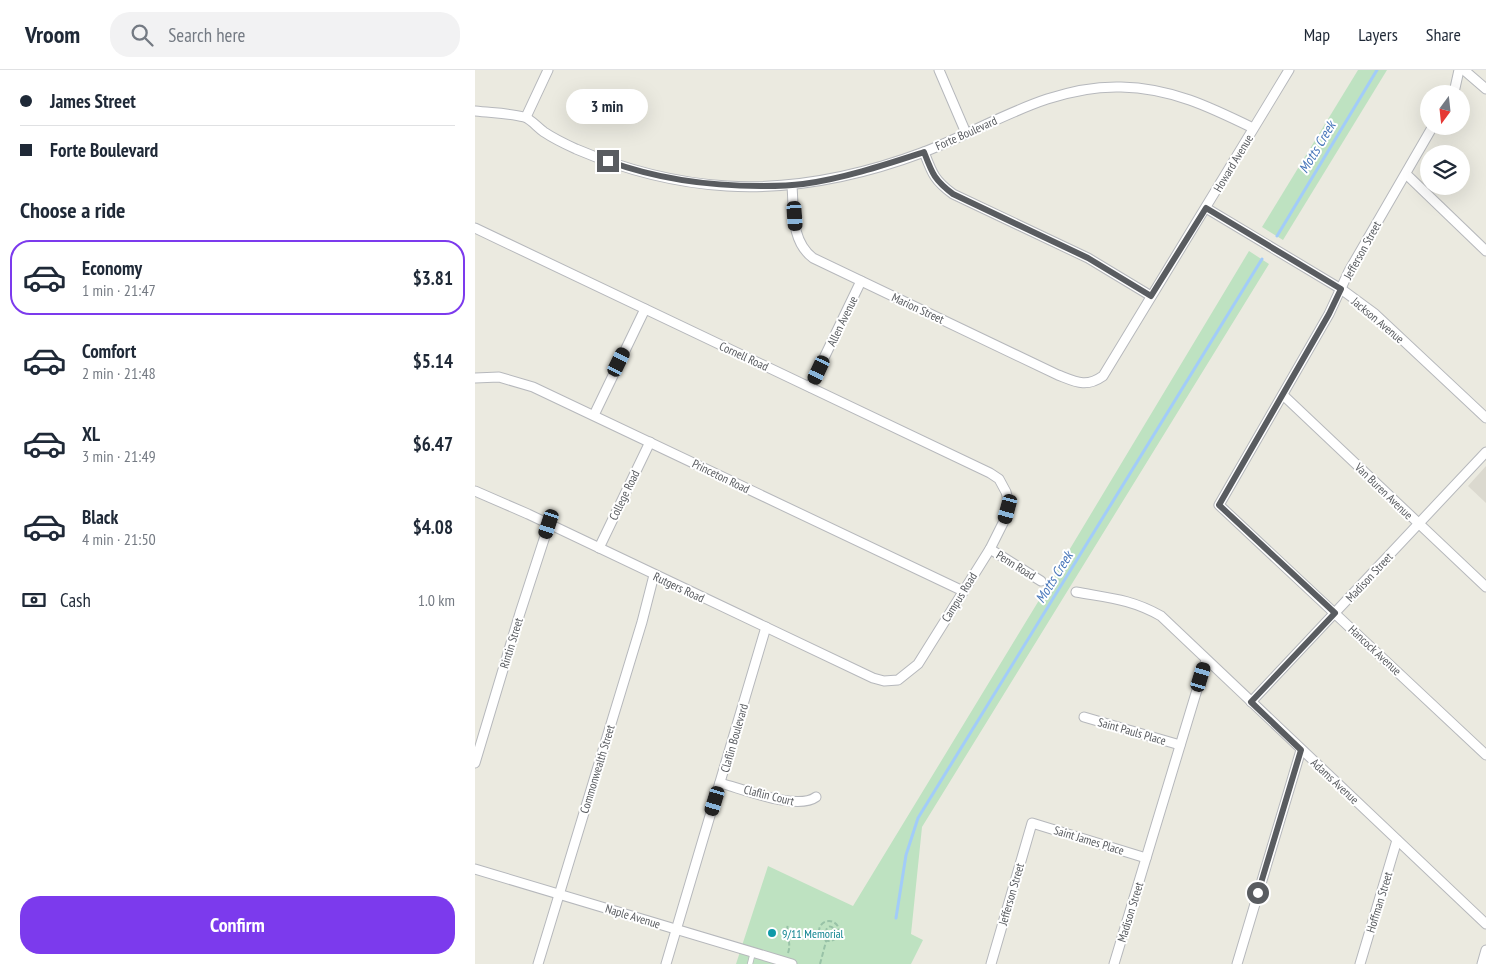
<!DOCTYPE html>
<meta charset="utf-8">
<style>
:root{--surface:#fff;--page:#f2f2f3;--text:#1f2937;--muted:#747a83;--line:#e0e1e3;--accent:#7c3aed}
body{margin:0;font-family:"PT Sans Narrow",sans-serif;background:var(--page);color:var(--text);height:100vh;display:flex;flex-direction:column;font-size:19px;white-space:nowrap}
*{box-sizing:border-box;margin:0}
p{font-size:16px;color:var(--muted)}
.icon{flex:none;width:28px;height:28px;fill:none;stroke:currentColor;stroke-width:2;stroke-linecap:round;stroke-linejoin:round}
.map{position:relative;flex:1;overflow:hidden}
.side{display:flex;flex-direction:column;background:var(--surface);width:475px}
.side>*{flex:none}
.hud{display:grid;align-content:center;height:110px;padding:0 20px;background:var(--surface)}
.needle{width:32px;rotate:195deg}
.controls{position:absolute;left:945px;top:15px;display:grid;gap:10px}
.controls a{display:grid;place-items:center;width:50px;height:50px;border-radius:50%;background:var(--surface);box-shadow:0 5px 20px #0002;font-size:25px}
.end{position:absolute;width:22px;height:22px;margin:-11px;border:6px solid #595c60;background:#fff;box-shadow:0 0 0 2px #fff}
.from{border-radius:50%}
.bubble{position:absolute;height:35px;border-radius:18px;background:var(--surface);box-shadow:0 5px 20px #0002;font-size:16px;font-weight:700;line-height:35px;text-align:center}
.car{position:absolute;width:15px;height:30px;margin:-15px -8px;border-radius:6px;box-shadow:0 0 4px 1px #0007;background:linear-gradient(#222 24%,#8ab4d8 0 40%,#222 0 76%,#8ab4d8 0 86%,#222 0)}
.hud b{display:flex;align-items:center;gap:18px;height:48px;font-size:19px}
.hud b+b{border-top:1px solid var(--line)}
.hud i{width:12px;height:12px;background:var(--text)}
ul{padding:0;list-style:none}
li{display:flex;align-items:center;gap:15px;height:75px;margin:0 10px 8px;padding:0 10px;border:2px solid transparent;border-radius:20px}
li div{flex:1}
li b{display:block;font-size:19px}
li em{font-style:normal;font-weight:700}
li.selected{border-color:var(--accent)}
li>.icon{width:45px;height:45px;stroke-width:1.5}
h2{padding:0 20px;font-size:22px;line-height:60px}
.pay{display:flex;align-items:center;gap:12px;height:55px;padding:0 20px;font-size:19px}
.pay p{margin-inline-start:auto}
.cta{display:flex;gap:10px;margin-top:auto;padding:10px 20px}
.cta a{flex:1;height:58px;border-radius:20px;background:var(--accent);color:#fff;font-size:20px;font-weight:700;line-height:58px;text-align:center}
header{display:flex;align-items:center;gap:30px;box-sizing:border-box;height:70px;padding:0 25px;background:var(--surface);border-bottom:1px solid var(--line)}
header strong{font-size:24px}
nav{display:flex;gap:28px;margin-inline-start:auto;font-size:18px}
.search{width:350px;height:45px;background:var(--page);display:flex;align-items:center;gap:12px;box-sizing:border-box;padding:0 18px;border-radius:20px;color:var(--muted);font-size:19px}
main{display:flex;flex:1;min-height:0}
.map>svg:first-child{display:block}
</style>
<header>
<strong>Vroom</strong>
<div class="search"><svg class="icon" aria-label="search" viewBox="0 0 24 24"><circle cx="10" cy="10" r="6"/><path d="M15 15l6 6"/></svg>Search here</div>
<nav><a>Map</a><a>Layers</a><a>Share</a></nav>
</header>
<main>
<section class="side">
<div class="hud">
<b><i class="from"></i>James Street</b>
<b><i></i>Forte Boulevard</b>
</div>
<h2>Choose a ride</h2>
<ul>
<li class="selected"><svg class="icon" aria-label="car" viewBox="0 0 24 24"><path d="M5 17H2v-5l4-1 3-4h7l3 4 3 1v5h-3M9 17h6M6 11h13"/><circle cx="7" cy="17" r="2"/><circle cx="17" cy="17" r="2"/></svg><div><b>Economy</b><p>1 min · 21:47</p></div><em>$3.81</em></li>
<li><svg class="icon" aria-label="car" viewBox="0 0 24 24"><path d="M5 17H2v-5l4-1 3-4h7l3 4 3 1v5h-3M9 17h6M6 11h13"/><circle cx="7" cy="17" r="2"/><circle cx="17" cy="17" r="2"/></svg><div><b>Comfort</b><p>2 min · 21:48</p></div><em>$5.14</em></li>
<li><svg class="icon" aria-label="car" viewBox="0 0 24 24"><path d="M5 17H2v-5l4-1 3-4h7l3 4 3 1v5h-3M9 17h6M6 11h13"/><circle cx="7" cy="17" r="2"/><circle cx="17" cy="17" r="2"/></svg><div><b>XL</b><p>3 min · 21:49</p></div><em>$6.47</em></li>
<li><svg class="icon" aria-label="car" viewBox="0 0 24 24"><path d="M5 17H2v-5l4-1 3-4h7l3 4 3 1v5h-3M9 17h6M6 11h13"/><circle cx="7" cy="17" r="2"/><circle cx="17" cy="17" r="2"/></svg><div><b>Black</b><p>4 min · 21:50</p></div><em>$4.08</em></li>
</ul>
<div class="pay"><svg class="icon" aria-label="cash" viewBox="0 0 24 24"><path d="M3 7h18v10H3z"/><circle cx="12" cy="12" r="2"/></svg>Cash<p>1.0 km</p></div>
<div class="cta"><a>Confirm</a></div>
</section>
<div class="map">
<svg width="1011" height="894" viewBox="0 0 1011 894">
<rect width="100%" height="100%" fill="#ebeae0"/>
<!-- education -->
<polygon fill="#dbd9cf" points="1011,396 1011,433 993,416"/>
<!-- green -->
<g fill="#bee2c1">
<polygon points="883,0 912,0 808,170 787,157"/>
<polygon points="774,181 794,194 447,757 436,864 448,870 436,894 261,894 293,796 378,836 566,527"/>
</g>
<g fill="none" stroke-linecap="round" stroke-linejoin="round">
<!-- stream -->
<g stroke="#a2ccf9" stroke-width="3">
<polyline points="802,166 902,0"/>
<polyline points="421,848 431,785 443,748 787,189"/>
</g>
<!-- service casing -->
<g stroke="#b6b8bc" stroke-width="6">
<polyline id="service" points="275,894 278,882"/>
</g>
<!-- minor casing -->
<g stroke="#b6b8bc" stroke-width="11">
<g id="minor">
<polyline points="464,0 491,63"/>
<polyline points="989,0 1011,19"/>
<polyline points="977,24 980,18 984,0"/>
<path d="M 0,41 C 16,43 34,43 49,47 C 56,49 62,57 69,62 C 78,68 90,74 101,79 C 148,99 201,113 252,116 C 320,120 385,106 449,82 C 514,57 574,15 646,17 C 696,18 735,37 778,58"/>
<polyline points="51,47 73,0"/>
<polyline points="958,56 874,201 854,244 744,435 1011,685"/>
<path d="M 449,82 C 457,103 459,110 478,124 L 613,188 L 676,226"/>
<polyline points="931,104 1011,181"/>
<path d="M 317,116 C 319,142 316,171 338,188 L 583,305 C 601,312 611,318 628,306 L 814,0"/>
<polyline points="731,138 866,219 900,244 1011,348"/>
<polyline points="0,158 515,403 524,409 531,422 533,430 530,449 515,479 443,594 423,610 409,611 398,608 53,444 0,421"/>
<polyline points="0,308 24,307 58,317 488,521"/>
<polyline points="335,317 386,211"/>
<polyline points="808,325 1011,517"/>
<polyline points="119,345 170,239"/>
<polyline points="124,478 175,372"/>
<polyline points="515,479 566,511"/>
<path d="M 601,522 C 634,528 656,529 686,546 L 1011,854"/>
<polyline points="776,632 1011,382"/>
<polyline points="609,647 705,675"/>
<polyline points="0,693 45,543 74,454"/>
<path d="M 245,713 C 268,719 322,741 341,727"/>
<polyline points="0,799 317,894"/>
<polyline points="63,894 167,552 179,505"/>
<polyline points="191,894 291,557"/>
<polyline points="516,894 557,753 671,788"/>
<polyline points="639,894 731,590"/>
<polyline points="762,894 826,680"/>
<polyline points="885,894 922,770"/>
<polyline points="1007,894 1011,880"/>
</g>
</g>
<!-- path -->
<g stroke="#98c2a7" stroke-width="2" stroke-dasharray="5 2.5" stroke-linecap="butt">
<circle cx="354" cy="861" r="10"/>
<circle cx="355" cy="860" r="3.5"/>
<path d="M 313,883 C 317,872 310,864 313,854"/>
<polyline points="345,894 353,864"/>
</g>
<!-- service -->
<use href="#service" stroke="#fff" stroke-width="4.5"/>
<!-- minor -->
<use href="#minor" stroke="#fff" stroke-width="9"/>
</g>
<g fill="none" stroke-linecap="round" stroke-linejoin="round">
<!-- route -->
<path stroke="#595c60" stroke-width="6" d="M 133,91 C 182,109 234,116 286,116 C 300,116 314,116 328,114 C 370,108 409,95 449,82 C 457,103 459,110 478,124 L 613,188 L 676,226 L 731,138 L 866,219 L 854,244 L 744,435 L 860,543 L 776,632 L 826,680 L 783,823"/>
</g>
<!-- markers -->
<circle fill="#0f9aa8" stroke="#fff" stroke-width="2" cx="297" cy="863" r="5"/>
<g text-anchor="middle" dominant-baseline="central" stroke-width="4" stroke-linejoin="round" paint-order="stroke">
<!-- street labels -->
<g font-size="12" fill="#595c60" stroke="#fff">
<text transform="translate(491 63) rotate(-24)">Forte Boulevard</text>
<text transform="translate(758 93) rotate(-59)">Howard Avenue</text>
<text transform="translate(887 180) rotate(-61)">Jefferson Street</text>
<text transform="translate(443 238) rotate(25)">Marion Street</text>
<text transform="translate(903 250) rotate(40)">Jackson Avenue</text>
<text transform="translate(367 251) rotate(-64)">Allen Avenue</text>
<text transform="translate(269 286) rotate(25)">Cornell Road</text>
<text transform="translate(246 406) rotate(26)">Princeton Road</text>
<text transform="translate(909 421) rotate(44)">Van Buren Avenue</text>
<text transform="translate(149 425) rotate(-64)">College Road</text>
<text transform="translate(541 495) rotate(32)">Penn Road</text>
<text transform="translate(894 507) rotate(-47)">Madison Street</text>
<text transform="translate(204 517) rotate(25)">Rutgers Road</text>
<text transform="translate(484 527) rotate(-58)">Campus Road</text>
<text transform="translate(36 573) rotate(-73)">Rintin Street</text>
<text transform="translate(900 580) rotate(43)">Hancock Avenue</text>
<text transform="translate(657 661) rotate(16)">Saint Pauls Place</text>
<text transform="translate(259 668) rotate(-74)">Claflin Boulevard</text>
<text transform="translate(122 699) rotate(-73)">Commonwealth Street</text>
<text transform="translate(860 711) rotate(43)">Adams Avenue</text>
<text transform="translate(294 725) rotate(14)">Claflin Court</text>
<text transform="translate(614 770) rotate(17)">Saint James Place</text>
<text transform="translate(536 824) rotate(-74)">Jefferson Street</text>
<text transform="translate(904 832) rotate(-73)">Hoffman Street</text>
<text transform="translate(655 842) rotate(-73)">Madison Street</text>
<text transform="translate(158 846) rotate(17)">Naple Avenue</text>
</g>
<!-- culture labels -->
<g font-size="12" fill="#0d838f" stroke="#fff" text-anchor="start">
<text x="307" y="863">9/11 Memorial</text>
</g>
<!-- water labels -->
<g font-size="14" font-style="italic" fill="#4776ba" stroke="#fff">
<text transform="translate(842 77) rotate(-59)">Motts Creek</text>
<text transform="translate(579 507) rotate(-58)">Motts Creek</text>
</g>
</g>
</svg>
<div class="controls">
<a><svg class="needle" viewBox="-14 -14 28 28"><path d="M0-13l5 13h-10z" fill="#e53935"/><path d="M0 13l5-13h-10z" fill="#747a83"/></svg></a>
<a><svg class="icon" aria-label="layers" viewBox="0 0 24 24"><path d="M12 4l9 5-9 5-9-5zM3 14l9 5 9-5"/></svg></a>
</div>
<i class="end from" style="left:783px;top:823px"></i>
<i class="end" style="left:133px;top:91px"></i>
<div class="bubble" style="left:91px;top:19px;width:82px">3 min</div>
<i class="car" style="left:320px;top:146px;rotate:176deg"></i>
<i class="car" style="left:144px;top:292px;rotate:26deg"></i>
<i class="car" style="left:344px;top:300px;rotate:205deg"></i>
<i class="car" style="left:533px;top:439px;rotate:195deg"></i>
<i class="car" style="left:74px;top:454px;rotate:198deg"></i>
<i class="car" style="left:726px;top:607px;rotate:17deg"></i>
<i class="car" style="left:240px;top:731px;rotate:197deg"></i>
</div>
</main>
